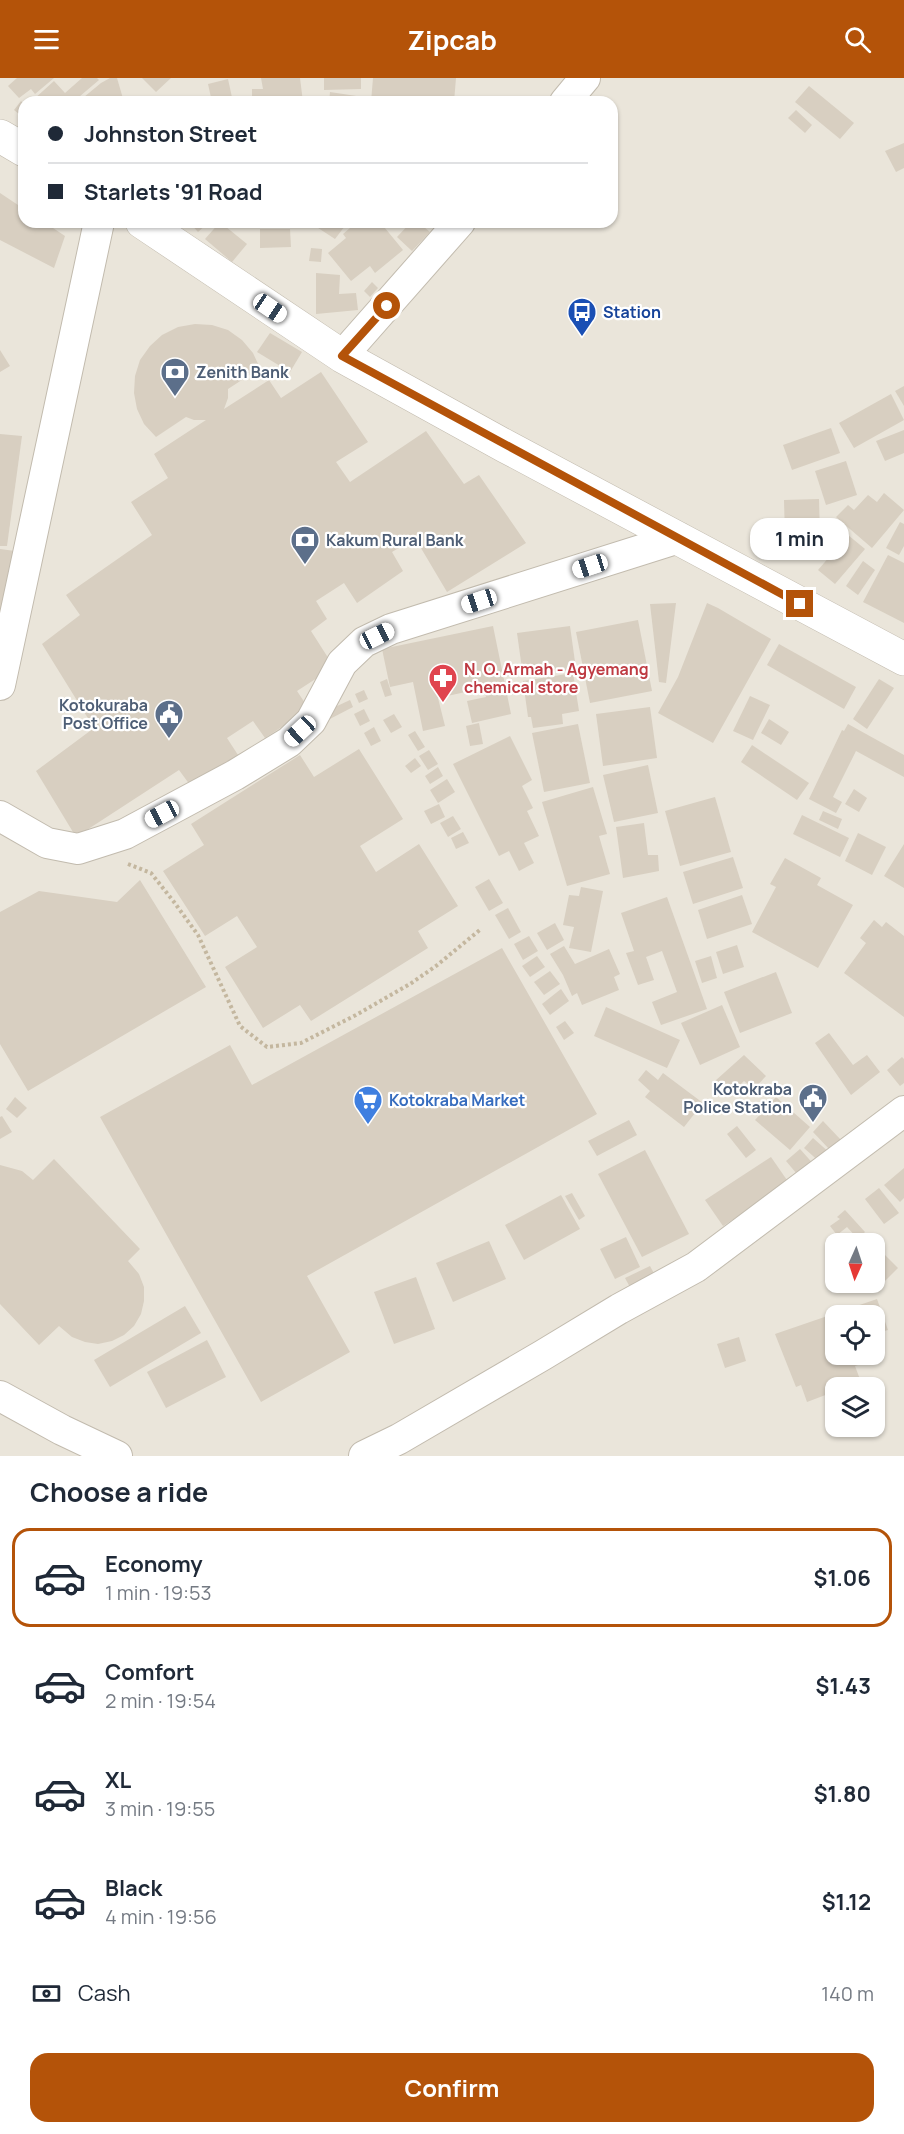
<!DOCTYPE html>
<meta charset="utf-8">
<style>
:root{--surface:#fff;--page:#f2f2f3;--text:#1f2937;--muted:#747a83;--line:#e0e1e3;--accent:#b45309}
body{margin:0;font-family:Manrope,sans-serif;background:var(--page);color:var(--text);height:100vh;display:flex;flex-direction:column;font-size:22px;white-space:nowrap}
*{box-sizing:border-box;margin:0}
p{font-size:20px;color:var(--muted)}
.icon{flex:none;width:33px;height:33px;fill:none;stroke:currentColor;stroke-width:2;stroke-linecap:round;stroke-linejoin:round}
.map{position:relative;height:1378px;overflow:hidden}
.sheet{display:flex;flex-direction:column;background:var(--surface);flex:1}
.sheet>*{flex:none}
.hud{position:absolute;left:18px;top:18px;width:600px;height:132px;border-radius:18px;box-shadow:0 2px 4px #0004;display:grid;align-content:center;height:132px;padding:0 30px;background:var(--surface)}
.needle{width:39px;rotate:183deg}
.fabs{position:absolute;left:825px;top:1155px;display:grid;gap:12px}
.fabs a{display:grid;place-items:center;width:60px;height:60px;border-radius:12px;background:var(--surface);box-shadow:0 2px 4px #0004;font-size:30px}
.end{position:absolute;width:27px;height:27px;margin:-14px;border:8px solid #b45309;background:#fff;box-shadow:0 0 0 3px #fff}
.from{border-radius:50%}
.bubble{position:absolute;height:42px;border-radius:18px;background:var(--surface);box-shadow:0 2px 4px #0004;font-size:20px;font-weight:700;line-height:42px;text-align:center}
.car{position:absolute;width:18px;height:36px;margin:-18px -9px;border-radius:8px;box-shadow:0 0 4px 2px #0007;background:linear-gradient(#fff 24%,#345 0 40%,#fff 0 76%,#345 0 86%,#fff 0)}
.hud b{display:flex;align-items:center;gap:21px;height:57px;font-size:22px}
.hud b+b{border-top:2px solid var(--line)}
.hud i{width:15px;height:15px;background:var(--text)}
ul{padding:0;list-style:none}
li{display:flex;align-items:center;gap:18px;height:99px;margin:0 12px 9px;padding:0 18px;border:3px solid transparent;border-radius:18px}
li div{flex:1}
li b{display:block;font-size:22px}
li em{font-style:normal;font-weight:700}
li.on{border-color:var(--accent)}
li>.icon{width:54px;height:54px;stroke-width:1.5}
h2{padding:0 30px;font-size:27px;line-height:72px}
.pay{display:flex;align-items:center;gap:15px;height:66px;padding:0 30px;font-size:22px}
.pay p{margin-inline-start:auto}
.primary-button{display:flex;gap:12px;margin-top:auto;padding:12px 30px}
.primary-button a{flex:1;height:69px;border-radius:18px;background:var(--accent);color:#fff;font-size:24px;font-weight:700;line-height:69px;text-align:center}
header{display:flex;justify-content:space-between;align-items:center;height:78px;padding:0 30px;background:var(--accent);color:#fff;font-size:27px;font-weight:700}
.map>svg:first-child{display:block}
</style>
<header><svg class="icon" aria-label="menu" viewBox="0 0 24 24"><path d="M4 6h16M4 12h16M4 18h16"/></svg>Zipcab<svg class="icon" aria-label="search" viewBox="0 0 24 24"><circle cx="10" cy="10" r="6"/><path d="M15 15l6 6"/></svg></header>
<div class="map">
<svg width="904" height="1378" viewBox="0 0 904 1378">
<rect width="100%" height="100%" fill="#f6f3ec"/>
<!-- residential -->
<path fill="#eae5da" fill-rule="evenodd" d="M 0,0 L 904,0 L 904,1378 L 0,1378 ZM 24,24 L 612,24 L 612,144 L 24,144 ZM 836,1166 L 874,1166 L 874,1204 L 836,1204 ZM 836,1238 L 874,1238 L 874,1276 L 836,1276 ZM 836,1310 L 874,1310 L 874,1348 L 836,1348 Z"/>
<!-- building -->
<g fill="#d8cfc1">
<polygon points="17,0 54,0 35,16 31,11 19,20 8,8"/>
<polygon points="82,0 97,0 99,2 73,24 35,24 33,22 54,3 65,15"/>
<polygon points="110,0 117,0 124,24 78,24 101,5"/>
<polygon points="142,0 171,0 156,14"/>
<polygon points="261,0 300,0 303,24 252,24 252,11 263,11"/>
<polygon points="324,0 361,0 361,11 324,12"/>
<polygon points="373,0 456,0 454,24 371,24"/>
<polygon points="228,1 233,24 212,24 208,6"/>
<polygon points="809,8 854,45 840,61 795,24"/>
<polygon points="330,14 363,19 362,24 329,24"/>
<polygon points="21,23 24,26 24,40 14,32"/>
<polygon points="796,32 812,47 805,55 788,40"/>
<polygon points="904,65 904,90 896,94 885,73"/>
<polygon points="0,115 24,131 24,144 44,144 65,158 54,190 0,162"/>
<polygon points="189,144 209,144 198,154"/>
<polygon points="220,144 247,166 232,184 205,161"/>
<polygon points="309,144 348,144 335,161"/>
<polygon points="357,144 380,144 403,172 375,195 370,188 351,203 328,175 346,160 343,156"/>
<polygon points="411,144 418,144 430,154 412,173 397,159"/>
<polygon points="260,151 290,151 291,169 260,170"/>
<polygon points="311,170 322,171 321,184 309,183"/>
<polygon points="316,195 340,197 339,216 356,215 358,232 316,236"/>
<polygon points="372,204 378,210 370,219 364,213"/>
<polygon points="195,246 212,247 228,252 242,262 253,275 260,290 228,311 228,320 224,331 269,302 281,320 321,294 368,364 336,384 350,404 426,353 464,406 479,397 526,465 447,514 415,460 392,474 403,493 357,525 344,505 316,523 327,541 311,553 334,589 297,613 309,631 265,660 253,643 227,660 238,677 190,707 179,692 76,759 36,693 94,650 42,566 80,537 66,517 152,457 131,424 168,400 154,376 206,342 194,342 186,339 156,359 144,346 137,331 134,315 135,298 140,282 150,268 162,257 178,249"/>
<polygon points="270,255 302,274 290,294 257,274"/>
<polygon points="0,272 10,288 0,294"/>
<polygon points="904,308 904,328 895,313"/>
<polygon points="891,316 904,342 854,370 839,345"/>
<polygon points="831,350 840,375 792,392 783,367"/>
<polygon points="904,352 904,375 885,383 876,363"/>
<polygon points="0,356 22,358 7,468 0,468"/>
<polygon points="846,383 857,417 826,427 815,393"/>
<polygon points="884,415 904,432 872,470 836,439 848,427 854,432 868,417 877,424"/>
<polygon points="819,421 820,459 785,460 784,422"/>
<polygon points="900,444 904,446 904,468 899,477 886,470"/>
<polygon points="848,457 865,471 835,506 818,492"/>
<polygon points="0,471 15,473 0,554"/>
<polygon points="888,477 904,485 904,545 863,524"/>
<polygon points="863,483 875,492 858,517 846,508"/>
<polygon points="676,525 666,605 659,604 650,526"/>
<polygon points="707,525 718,530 771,561 713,665 658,635 678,599"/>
<polygon points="638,542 652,613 590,625 576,554"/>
<polygon points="493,548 511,636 472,645 467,623 486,619 484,610 438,620 445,648 423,653 413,604 390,609 382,571"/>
<polygon points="570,548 576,591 523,598 517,555"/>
<polygon points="779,566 856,609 844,631 767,587"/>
<polygon points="573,595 579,633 562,636 563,646 533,650 531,639 528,639 523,603"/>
<polygon points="387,601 392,617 385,619 380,604"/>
<polygon points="879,601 894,610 867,651 853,641"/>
<polygon points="364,612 368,621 359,625 355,616"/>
<polygon points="750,618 770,627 753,662 733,653"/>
<polygon points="350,622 353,629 326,643 322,635"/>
<polygon points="650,629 657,680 603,688 596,636"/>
<polygon points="364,631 370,643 360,648 354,636"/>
<polygon points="394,636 402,649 391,655 383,642"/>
<polygon points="769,641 789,654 781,667 761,655"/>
<polygon points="479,645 483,666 470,668 466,648"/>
<polygon points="578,646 590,705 544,714 532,655"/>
<polygon points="848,646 904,677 904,699 856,673 833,719 842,724 836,735 809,721 842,652 844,653"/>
<polygon points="374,649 381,663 371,668 364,655"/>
<polygon points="415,653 425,669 418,673 408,657"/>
<polygon points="510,658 532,702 522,708 533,730 527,733 539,758 524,765 534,785 519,793 509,773 499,778 453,686"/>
<polygon points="752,667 809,705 797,722 741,684"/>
<polygon points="359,671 403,741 360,768 376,794 419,766 458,828 418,853 428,870 311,943 300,927 263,950 225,889 257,869 237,838 205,858 163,793 204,767 191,746 300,677 314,699"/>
<polygon points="429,672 438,686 428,692 419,678"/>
<polygon points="415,680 421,688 411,695 405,688"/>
<polygon points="648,687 658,735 614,744 603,697"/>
<polygon points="438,689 443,698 430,706 425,698"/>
<polygon points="447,701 455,714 438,725 430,712"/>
<polygon points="593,709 607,756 599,758 610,796 567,808 542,724"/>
<polygon points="854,711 867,720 859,734 845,726"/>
<polygon points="715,719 731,774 680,788 665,733"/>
<polygon points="439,726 445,739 431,746 424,733"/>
<polygon points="823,733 842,741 838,751 819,742"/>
<polygon points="802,737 849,760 840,779 793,756"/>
<polygon points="453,738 461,751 448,759 440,745"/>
<polygon points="644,745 648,777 658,777 659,793 623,800 616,749"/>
<polygon points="463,754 469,765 456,771 451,760"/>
<polygon points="858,755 886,769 872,797 845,783"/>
<polygon points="904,766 904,810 884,798"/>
<polygon points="733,779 743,810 693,826 683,794"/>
<polygon points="785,780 821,800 817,807 853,827 818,890 752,854 776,809 770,806"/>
<polygon points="489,801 503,825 489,833 475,809"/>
<polygon points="140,802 206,909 28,1013 0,966 0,834 39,813 117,824"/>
<polygon points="581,809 603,813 591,874 569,870 574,849 563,847 569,817 579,818"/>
<polygon points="742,817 752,846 707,861 698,832"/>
<polygon points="667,819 707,931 661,947 652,924 677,914 662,873 646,879 654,902 638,907 626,875 634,873 621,835"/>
<polygon points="508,830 521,854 509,861 495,837"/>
<polygon points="874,842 882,849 886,844 904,858 904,939 844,895 866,865 860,860"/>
<polygon points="555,845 564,862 547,872 537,855"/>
<polygon points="529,858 538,873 523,882 514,866"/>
<polygon points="737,867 744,889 723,896 716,874"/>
<polygon points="564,868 575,886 609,871 620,896 614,899 619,912 582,927 577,915 572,918 563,897 550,876"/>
<polygon points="502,870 597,1036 307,1198 350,1274 261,1324 100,1039 230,967 252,1007"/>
<polygon points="537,878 545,889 530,899 522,888"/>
<polygon points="711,878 717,900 702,905 695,883"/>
<polygon points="550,893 560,906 544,917 534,904"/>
<polygon points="776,894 792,935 740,955 724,914"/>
<polygon points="561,911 569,923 550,937 542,926"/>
<polygon points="722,927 740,969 700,987 681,945"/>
<polygon points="606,929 680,962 667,990 594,958"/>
<polygon points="565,943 574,955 564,962 556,949"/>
<polygon points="829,955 853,987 867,977 880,994 851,1017 815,965"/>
<polygon points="744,977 766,998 754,1011 744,1003 728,1018 715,1003"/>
<polygon points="902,979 904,981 904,1005 900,1008 887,992"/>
<polygon points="646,992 658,1002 663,995 703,1025 684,1049 645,1019 650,1013 638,1002"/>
<polygon points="15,1019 27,1030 17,1040 6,1031"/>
<polygon points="776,1019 810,1049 790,1072 755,1042"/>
<polygon points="2,1038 12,1054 0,1061 0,1039"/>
<polygon points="629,1042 637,1057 597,1078 588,1063"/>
<polygon points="823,1043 841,1062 830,1072 813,1054"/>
<polygon points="737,1048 756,1072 746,1080 727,1056"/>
<polygon points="813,1060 831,1076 822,1086 804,1070"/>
<polygon points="800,1071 817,1090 802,1102 786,1083"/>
<polygon points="645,1072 689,1156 642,1179 598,1096"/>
<polygon points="771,1079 789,1105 723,1148 705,1122"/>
<polygon points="54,1081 140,1171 128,1183 139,1196 144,1209 144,1223 141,1236 134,1248 124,1257 112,1263 98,1266 85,1264 72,1259 59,1248 39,1267 0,1226 0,1087 22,1093 33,1102"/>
<polygon points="904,1090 904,1120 900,1124 884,1107"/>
<polygon points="879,1110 899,1135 884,1146 865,1121"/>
<polygon points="572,1115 585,1138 579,1142 565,1118"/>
<polygon points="561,1117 580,1151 524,1182 505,1147"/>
<polygon points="845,1132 865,1154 858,1161 847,1149 837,1157 830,1148 840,1141 837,1139"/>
<polygon points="841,1155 851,1166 836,1166 836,1181 826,1171"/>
<polygon points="626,1159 640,1189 615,1201 600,1171"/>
<polygon points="489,1163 506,1201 453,1224 436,1185"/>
<polygon points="879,1171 898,1190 885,1203 874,1194 874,1175"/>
<polygon points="650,1188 656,1199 631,1211 625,1200"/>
<polygon points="416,1199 435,1251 394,1266 374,1214"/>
<polygon points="877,1221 888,1252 874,1256 874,1238 836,1238 836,1276 874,1276 875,1263 881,1279 855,1288 861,1304 846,1310 836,1310 836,1313 807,1324 801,1307 796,1309 775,1256"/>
<polygon points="185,1228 201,1255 110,1309 94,1282"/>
<polygon points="739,1259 746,1283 725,1290 717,1266"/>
<polygon points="207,1262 226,1299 166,1330 147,1294"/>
</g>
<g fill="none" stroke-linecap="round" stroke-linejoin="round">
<!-- minor casing -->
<g stroke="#c2bbae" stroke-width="32">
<g id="minor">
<polyline points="565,24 585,0"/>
<polyline points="342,278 460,144"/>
<polyline points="0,607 99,144"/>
<polyline points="0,738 47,765 78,771 125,756 235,697 289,664 311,643 342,585 364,564 391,551 679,460"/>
<polyline points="0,1318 62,1352 117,1378"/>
<polyline points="364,1378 399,1361 543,1277 619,1231 696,1189 904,1033"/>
</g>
</g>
<!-- tertiary casing -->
<g stroke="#c2bbae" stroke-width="34">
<g id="tertiary">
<polyline points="0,58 24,72"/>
<polyline points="142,144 342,278 505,368 904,581"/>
</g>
</g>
<!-- path -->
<polyline stroke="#c4b79f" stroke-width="4" stroke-dasharray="3 3" stroke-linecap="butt" points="128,786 151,795 174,824 198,857 240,948 267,969 301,965 356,937 410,906 436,888 481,851"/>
<!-- minor -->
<use href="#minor" stroke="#fff" stroke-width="30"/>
<!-- tertiary -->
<use href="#tertiary" stroke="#fff" stroke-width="33"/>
</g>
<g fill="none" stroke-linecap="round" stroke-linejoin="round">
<!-- route -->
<polyline stroke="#b45309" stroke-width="8" points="387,228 342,278 800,526"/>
</g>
<!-- icons -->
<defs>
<g id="bus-pin" transform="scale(1.5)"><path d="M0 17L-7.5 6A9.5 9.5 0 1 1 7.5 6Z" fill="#1a4fb4" stroke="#fff"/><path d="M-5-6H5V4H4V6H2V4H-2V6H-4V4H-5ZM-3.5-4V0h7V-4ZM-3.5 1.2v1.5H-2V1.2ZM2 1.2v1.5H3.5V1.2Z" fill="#fff"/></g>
<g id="bank-pin" transform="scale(1.5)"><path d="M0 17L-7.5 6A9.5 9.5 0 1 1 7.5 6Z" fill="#5c6f8a" stroke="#fff"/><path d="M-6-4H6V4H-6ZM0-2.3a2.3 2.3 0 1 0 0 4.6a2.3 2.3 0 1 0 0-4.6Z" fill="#fff"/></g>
<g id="pharmacy-pin" transform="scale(1.5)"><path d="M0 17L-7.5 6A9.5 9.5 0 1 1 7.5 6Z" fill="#e0444e" stroke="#fff"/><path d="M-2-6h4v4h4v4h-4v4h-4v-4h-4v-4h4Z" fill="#fff"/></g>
<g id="civic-pin" transform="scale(1.5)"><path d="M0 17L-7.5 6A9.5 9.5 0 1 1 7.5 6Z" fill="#5c6f8a" stroke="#fff"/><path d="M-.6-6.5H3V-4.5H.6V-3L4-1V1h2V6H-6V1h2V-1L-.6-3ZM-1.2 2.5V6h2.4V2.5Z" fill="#fff"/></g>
<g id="supermarket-pin" transform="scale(1.5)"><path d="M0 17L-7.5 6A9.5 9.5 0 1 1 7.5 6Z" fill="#3f7fe0" stroke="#fff"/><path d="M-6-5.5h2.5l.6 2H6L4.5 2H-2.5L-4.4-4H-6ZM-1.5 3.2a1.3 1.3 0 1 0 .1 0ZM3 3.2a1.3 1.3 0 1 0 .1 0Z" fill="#fff"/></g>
</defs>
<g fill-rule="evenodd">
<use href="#bus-pin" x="582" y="234"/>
<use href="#bank-pin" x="175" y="294"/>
<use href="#bank-pin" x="305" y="462"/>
<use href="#pharmacy-pin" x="443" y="600"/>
<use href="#civic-pin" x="169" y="636"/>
<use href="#civic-pin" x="813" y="1020"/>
<use href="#supermarket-pin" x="368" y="1022"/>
</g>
<g text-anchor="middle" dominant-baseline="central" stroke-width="4.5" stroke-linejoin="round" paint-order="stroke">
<!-- transit labels -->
<g font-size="16" font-weight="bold" fill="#164399" stroke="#fff" text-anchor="start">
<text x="603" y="234">Station</text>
</g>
<!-- service labels -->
<g font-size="16" font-weight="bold" fill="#4e5e75" stroke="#fff" text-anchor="start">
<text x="196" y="294">Zenith Bank</text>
<text x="326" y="462">Kakum Rural Bank</text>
<text x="148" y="627" text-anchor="end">Kotokuraba<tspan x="148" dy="18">Post Office</tspan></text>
<text x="792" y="1011" text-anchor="end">Kotokraba<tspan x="792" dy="18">Police Station</tspan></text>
</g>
<!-- health labels -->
<g font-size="16" font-weight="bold" fill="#be3a42" stroke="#fff" text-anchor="start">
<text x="464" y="591">N. O. Armah - Agyemang<tspan x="464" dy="18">chemical store</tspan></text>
</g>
<!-- shop labels -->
<g font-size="16" font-weight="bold" fill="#366cbe" stroke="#fff" text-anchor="start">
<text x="389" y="1022">Kotokraba Market</text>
</g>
</g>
</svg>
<div class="fabs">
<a><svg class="needle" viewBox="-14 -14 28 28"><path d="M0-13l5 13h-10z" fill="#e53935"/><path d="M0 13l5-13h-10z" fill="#747a83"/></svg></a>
<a><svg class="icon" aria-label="locate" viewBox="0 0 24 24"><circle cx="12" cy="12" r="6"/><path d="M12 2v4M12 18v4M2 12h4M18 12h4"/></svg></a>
<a><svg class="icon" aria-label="layers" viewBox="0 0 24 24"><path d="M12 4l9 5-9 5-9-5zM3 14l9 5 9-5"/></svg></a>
</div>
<i class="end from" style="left:387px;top:228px"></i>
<i class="end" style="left:800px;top:526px"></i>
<div class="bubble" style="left:750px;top:440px;width:99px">1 min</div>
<i class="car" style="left:270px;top:230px;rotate:124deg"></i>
<i class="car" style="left:590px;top:488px;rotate:252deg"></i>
<i class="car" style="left:479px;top:523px;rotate:252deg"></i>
<i class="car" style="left:377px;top:558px;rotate:64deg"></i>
<i class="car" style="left:300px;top:653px;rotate:227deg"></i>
<i class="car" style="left:162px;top:736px;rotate:242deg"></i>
<div class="hud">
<b><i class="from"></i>Johnston Street</b>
<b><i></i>Starlets '91 Road</b>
</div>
</div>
<section class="sheet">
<h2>Choose a ride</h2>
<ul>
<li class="on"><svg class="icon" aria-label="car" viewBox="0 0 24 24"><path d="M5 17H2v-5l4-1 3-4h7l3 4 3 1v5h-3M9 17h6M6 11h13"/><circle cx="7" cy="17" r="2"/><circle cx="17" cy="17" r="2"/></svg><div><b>Economy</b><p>1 min · 19:53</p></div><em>$1.06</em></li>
<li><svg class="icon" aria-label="car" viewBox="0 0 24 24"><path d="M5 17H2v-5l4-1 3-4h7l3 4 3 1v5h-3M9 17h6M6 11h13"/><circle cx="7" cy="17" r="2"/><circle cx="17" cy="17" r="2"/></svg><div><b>Comfort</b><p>2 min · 19:54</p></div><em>$1.43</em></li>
<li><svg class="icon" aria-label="car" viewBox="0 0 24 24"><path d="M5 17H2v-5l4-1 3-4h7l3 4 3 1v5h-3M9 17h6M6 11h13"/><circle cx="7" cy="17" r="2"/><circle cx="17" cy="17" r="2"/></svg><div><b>XL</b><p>3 min · 19:55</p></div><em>$1.80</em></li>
<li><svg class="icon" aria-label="car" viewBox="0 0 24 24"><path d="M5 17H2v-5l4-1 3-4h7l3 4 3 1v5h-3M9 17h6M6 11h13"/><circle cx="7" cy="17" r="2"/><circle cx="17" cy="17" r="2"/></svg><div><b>Black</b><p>4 min · 19:56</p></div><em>$1.12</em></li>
</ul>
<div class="pay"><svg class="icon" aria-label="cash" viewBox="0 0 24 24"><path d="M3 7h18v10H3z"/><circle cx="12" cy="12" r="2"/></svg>Cash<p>140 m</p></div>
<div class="primary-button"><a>Confirm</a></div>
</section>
